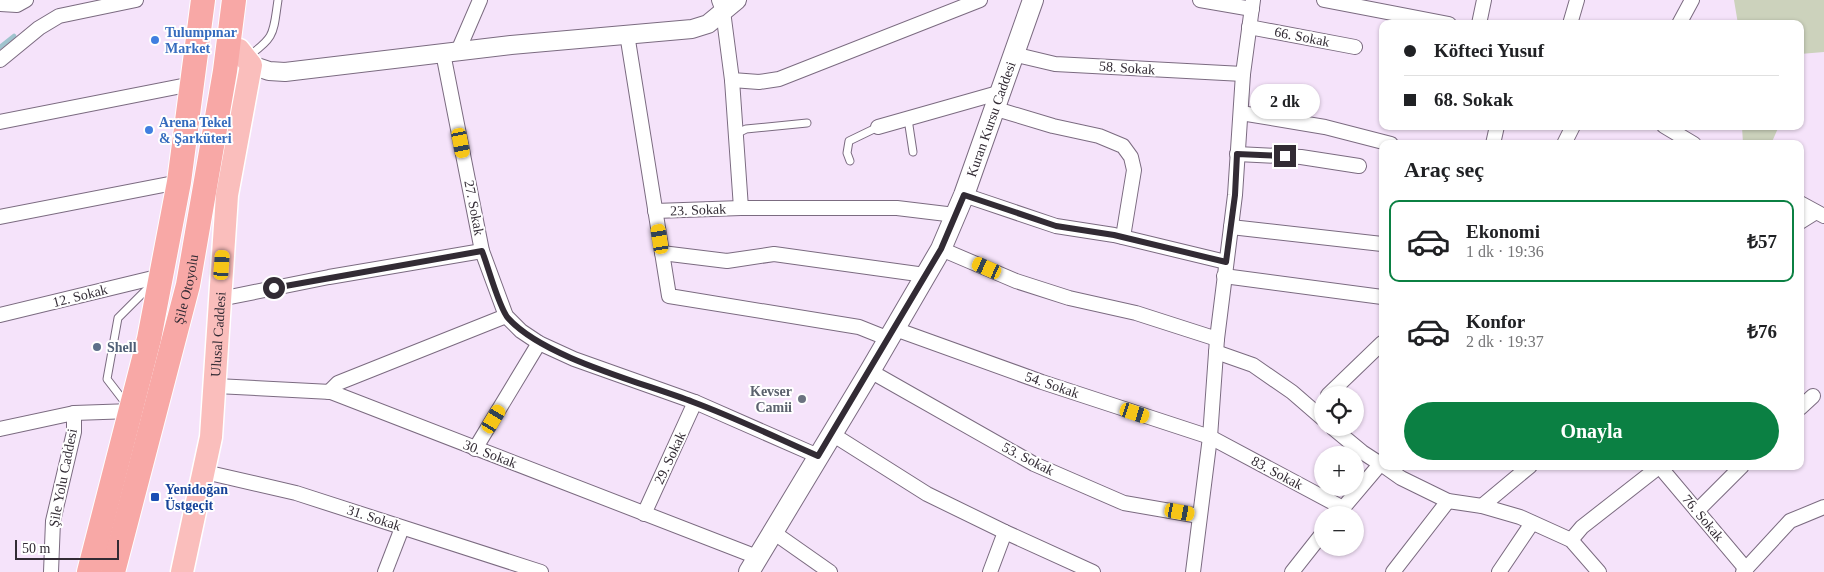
<!DOCTYPE html>
<html lang="tr">
<meta charset="utf-8">
<style>
:root{--surface:#fff;--page:#f6f6f6;--text:#202124;--muted:#757577;--line:#e0e0e0;--accent:#0b8043}
body{margin:0;font-family:Georgia,serif;background:var(--page);color:var(--text);height:100vh;display:flex;flex-direction:column;font-size:19px;white-space:nowrap}
*{box-sizing:border-box;margin:0}
p{font-size:16px;color:var(--muted)}
.icon{flex:none;width:28px;height:28px;fill:none;stroke:currentColor;stroke-width:2;stroke-linecap:round;stroke-linejoin:round}
.map{position:relative;flex:1;overflow:hidden}
.drawer{position:absolute;left:1379px;top:140px;width:425px;height:330px;display:flex;flex-direction:column;background:var(--surface);border-radius:10px;box-shadow:0 1px 4px #0004}
.drawer>*{flex:none}
.top-card{position:absolute;left:1379px;top:20px;width:425px;height:110px;border-radius:10px;box-shadow:0 1px 4px #0004;display:grid;align-content:center;height:110px;padding:0 25px;background:var(--surface)}
.tools{position:absolute;left:1314px;top:386px;display:grid;gap:10px}
.tools a{display:grid;place-items:center;width:50px;height:50px;border-radius:50%;background:var(--surface);box-shadow:0 1px 4px #0004;font-size:25px}
.scale{position:absolute;left:15px;bottom:12px;width:104px;box-sizing:border-box;padding-left:5px;border:2px solid #322b34;border-top:0;font-size:14px;line-height:18px;white-space:nowrap;color:#322b34;-webkit-text-stroke:4px #fff;paint-order:stroke}
.end{position:absolute;width:22px;height:22px;margin:-11px;border:6px solid #322b34;background:#fff;box-shadow:0 0 0 2px #fff}
.from{border-radius:50%}
.bubble{position:absolute;height:35px;border-radius:18px;background:var(--surface);box-shadow:0 1px 4px #0004;font-size:16px;font-weight:700;line-height:35px;text-align:center}
.car{position:absolute;width:15px;height:30px;margin:-15px -8px;border-radius:6px;box-shadow:0 0 4px 1px #0007;background:linear-gradient(#f5c518 24%,#345 0 40%,#f5c518 0 76%,#345 0 86%,#f5c518 0)}
.top-card b{display:flex;align-items:center;gap:18px;height:48px;font-size:19px}
.top-card b+b{border-top:1px solid var(--line)}
.top-card i{width:12px;height:12px;background:var(--text)}
ul{padding:0;list-style:none}
li{display:flex;align-items:center;gap:15px;height:82px;margin:0 10px 8px;padding:0 15px;border:2px solid transparent;border-radius:10px}
li div{flex:1}
li b{display:block;font-size:19px}
li em{font-style:normal;font-weight:700}
li.selected{border-color:var(--accent)}
li>.icon{width:45px;height:45px;stroke-width:1.5}
h2{padding:0 25px;font-size:22px;line-height:60px}
.primary-button{display:flex;gap:10px;margin-top:auto;padding:10px 25px}
.primary-button a{flex:1;height:58px;border-radius:30px;background:var(--accent);color:#fff;font-size:20px;font-weight:700;line-height:58px;text-align:center}
.map>svg:first-child{display:block}
</style>
<div class="map">
<svg width="1824" height="572" viewBox="0 0 1824 572">
<rect width="100%" height="100%" fill="#f5e3fa"/>
<!-- green -->
<g fill="#ccd2bc">
<polygon points="1734,0 1824,0 1824,52 1800,54 1800,24 1738,24"/>
<polygon points="1742,126 1779,126 1771,144 1743,144"/>
</g>
<g fill="none" stroke-linecap="round" stroke-linejoin="round">
<!-- stream -->
<polyline stroke="#a0c4ce" stroke-width="4.5" points="0,47 14,36"/>
<!-- service casing -->
<g stroke="#7b6b80" stroke-width="9">
<g id="service">
<path d="M 247,57 C 276,37 273,33 278,0"/>
<polyline points="908,119 913,152"/>
<polyline points="736,134 746,129 807,123"/>
<polyline points="850,161 847,153 849,141 878,127"/>
<polyline points="127,405 107,379 118,318 151,285"/>
</g>
</g>
<!-- minor casing -->
<g stroke="#7b6b80" stroke-width="16">
<g id="minor">
<polyline points="719,0 723,11 732,80 759,82 779,79 980,0"/>
<polyline points="1200,0 1252,9"/>
<polyline points="1324,0 1449,24"/>
<polyline points="0,4 17,5 26,0"/>
<polyline points="1479,24 1484,0"/>
<polyline points="1570,24 1577,0"/>
<polyline points="1679,24 1692,0"/>
<polyline points="1249,27 1355,47"/>
<polyline points="627,34 669,296 859,327 889,339"/>
<polyline points="458,51 480,0"/>
<polyline points="443,53 482,251 506,316 521,331 539,343 574,359 695,402 818,456"/>
<polyline points="1013,54 1055,64 1243,74"/>
<polyline points="0,60 39,28 59,16 136,0"/>
<polyline points="732,80 741,208 897,208 955,215"/>
<polyline points="993,108 1053,126 1099,136 1123,146 1131,157 1134,170 1123,237"/>
<polyline points="1241,113 1325,127 1391,144"/>
<polyline points="0,122 192,84"/>
<polyline points="1664,126 1694,144"/>
<polyline points="878,127 998,93"/>
<polyline points="1493,144 1497,126"/>
<polyline points="1564,144 1573,126"/>
<polyline points="1237,154 1301,157 1359,166"/>
<polyline points="964,195 1056,226 1114,235 1226,262"/>
<polyline points="1800,203 1824,216"/>
<polyline points="655,211 741,208"/>
<polyline points="0,217 179,182"/>
<polyline points="1800,222 1816,212"/>
<polyline points="1231,227 1382,244"/>
<polyline points="941,249 1016,281 1069,298 1136,313 1217,339"/>
<polyline points="662,253 727,261 774,254 925,275"/>
<polyline points="1224,276 1382,297"/>
<polyline points="220,299 329,277 482,251"/>
<polyline points="0,315 161,276"/>
<polyline points="895,329 1042,382 1210,437 1343,508"/>
<polyline points="1216,352 1253,365 1292,392 1322,418"/>
<polyline points="870,371 1034,464 1124,503 1199,516"/>
<polyline points="216,386 331,392 757,557"/>
<polyline points="329,392 338,383 506,316"/>
<polyline points="1328,395 1382,343"/>
<polyline points="1800,408 1813,396"/>
<polyline points="1333,428 1362,452 1382,465"/>
<polyline points="0,429 74,413 132,411"/>
<polyline points="832,434 927,494 1005,532 1093,572"/>
<polyline points="475,449 539,343"/>
<polyline points="1384,466 1401,478 1448,501 1482,506 1520,517 1571,540 1599,572"/>
<polyline points="1660,467 1746,569"/>
<polyline points="205,472 296,493 541,572"/>
<polyline points="1482,506 1530,466"/>
<polyline points="1697,511 1742,466"/>
<polyline points="644,514 695,402"/>
<polyline points="1338,514 1382,462"/>
<polyline points="773,532 830,572"/>
<polyline points="1571,540 1582,527 1660,466"/>
<polyline points="51,572 53,521 74,432 74,413"/>
<polyline points="385,572 402,528"/>
<polyline points="990,572 1005,532"/>
<polyline points="1193,572 1210,437 1217,339 1235,195 1243,74 1253,0"/>
<polyline points="1292,572 1322,534"/>
<polyline points="1393,572 1448,501"/>
<polyline points="1499,572 1532,523"/>
<polyline points="1743,572 1790,521 1824,507"/>
</g>
</g>
<!-- tertiary casing -->
<g stroke="#7b6b80" stroke-width="20">
<polyline id="tertiary" points="251,65 269,71 285,72 511,45 692,29 708,24 737,0"/>
</g>
<!-- secondary casing -->
<g stroke="#7b6b80" stroke-width="22">
<g id="secondary">
<path id="s1" d="M 749,572 L 870,371 L 941,249 L 964,195 L 1033,0"/>
</g>
</g>
<!-- primary casing -->
<g stroke="#fff" stroke-width="25">
<g id="primary">
<path id="s2" d="M 182,572 L 211,437 L 227,195 L 251,65 L 239,50"/>
</g>
</g>
<!-- trunk casing -->
<g stroke="#fff" stroke-width="26">
<g id="trunk">
<polyline points="89,572 149,339 179,182 203,0"/>
<path id="s3" d="M 113,572 L 188,285 L 225,71 L 234,0"/>
</g>
</g>
<!-- service -->
<use href="#service" stroke="#fff" stroke-width="7"/>
<!-- minor -->
<use href="#minor" stroke="#fff" stroke-width="14"/>
<!-- tertiary -->
<use href="#tertiary" stroke="#fff" stroke-width="18"/>
<!-- secondary -->
<use href="#secondary" stroke="#fff" stroke-width="20"/>
<!-- primary -->
<use href="#primary" stroke="#fabebc" stroke-width="22"/>
<!-- trunk -->
<use href="#trunk" stroke="#f8a8a6" stroke-width="24"/>
</g>
<g fill="none" stroke-linecap="round" stroke-linejoin="round">
<!-- route -->
<path stroke="#322b34" stroke-width="6" d="M 274,288 L 482,251 C 488,266 499,308 508,318 C 544,358 641,382 693,402 C 736,418 777,438 818,456 L 941,249 L 964,195 L 1056,226 L 1114,235 L 1226,262 L 1235,195 L 1237,154 L 1285,156"/>
</g>
<!-- markers -->
<g fill="#3f7fe0" stroke="#fff" stroke-width="2">
<circle cx="155" cy="40" r="5"/>
<circle cx="149" cy="130" r="5"/>
</g>
<circle fill="#5c6f8a" stroke="#fff" stroke-width="2" cx="97" cy="347" r="5"/>
<circle fill="#6b7280" stroke="#fff" stroke-width="2" cx="802" cy="399" r="5"/>
<rect fill="#1a4fb4" stroke="#fff" stroke-width="2" x="150" y="492" width="10" height="10" rx="2.5"/>
<g text-anchor="middle" dominant-baseline="central" stroke-width="4" stroke-linejoin="round" paint-order="stroke">
<!-- shop labels -->
<g font-size="14" font-weight="bold" fill="#366cbe" stroke="#fff" text-anchor="start">
<text x="165" y="32">Tulumpınar<tspan x="165" dy="16">Market</tspan></text>
<text x="159" y="122">Arena Tekel<tspan x="159" dy="16">&amp; Şarküteri</tspan></text>
</g>
<!-- street labels -->
<g font-size="14" fill="#322b34" stroke="#fff">
<text transform="translate(1302 37) rotate(11)">66. Sokak</text>
<text transform="translate(1127 68) rotate(4)">58. Sokak</text>
<text stroke="none"><textPath href="#s1" startOffset="515">Kuran Kursu Caddesi</textPath></text>
<text transform="translate(474 208) rotate(79)">27. Sokak</text>
<text transform="translate(698 210) rotate(-2)">23. Sokak</text>
<text stroke="none"><textPath href="#s3" startOffset="292">Şile Otoyolu</textPath></text>
<text transform="translate(80 296) rotate(-14)">12. Sokak</text>
<text stroke="none"><textPath href="#s2" startOffset="241">Ulusal Caddesi</textPath></text>
<text transform="translate(1052 385) rotate(19)">54. Sokak</text>
<text transform="translate(490 454) rotate(21)">30. Sokak</text>
<text transform="translate(670 458) rotate(-65)">29. Sokak</text>
<text transform="translate(1028 459) rotate(27)">53. Sokak</text>
<text transform="translate(1277 473) rotate(28)">83. Sokak</text>
<text transform="translate(63 478) rotate(-79)">Şile Yolu Caddesi</text>
<text transform="translate(374 518) rotate(18)">31. Sokak</text>
<text transform="translate(1703 518) rotate(50)">76. Sokak</text>
</g>
<!-- service labels -->
<g font-size="14" font-weight="bold" fill="#4e5e75" stroke="#fff" text-anchor="start">
<text x="107" y="347">Shell</text>
</g>
<!-- worship labels -->
<g font-size="14" font-weight="bold" fill="#5b616d" stroke="#fff" text-anchor="end">
<text x="792" y="391">Kevser<tspan x="792" dy="16">Camii</tspan></text>
</g>
<!-- transit labels -->
<g font-size="14" font-weight="bold" fill="#164399" stroke="#fff" text-anchor="start">
<text x="165" y="489">Yenidoğan<tspan x="165" dy="16">Üstgeçit</tspan></text>
</g>
</g>
</svg>
<div class="tools">
<a><svg class="icon" aria-label="locate" viewBox="0 0 24 24"><circle cx="12" cy="12" r="6"/><path d="M12 2v4M12 18v4M2 12h4M18 12h4"/></svg></a>
<a>+</a>
<a>−</a>
</div>
<div class="scale">50 m</div>
<i class="end from" style="left:274px;top:288px"></i>
<i class="end" style="left:1285px;top:156px"></i>
<div class="bubble" style="left:1250px;top:84px;width:70px">2 dk</div>
<i class="car" style="left:461px;top:143px;rotate:169deg"></i>
<i class="car" style="left:660px;top:239px;rotate:351deg"></i>
<i class="car" style="left:222px;top:265px;rotate:4deg"></i>
<i class="car" style="left:987px;top:268px;rotate:294deg"></i>
<i class="car" style="left:1135px;top:413px;rotate:108deg"></i>
<i class="car" style="left:494px;top:419px;rotate:31deg"></i>
<i class="car" style="left:1180px;top:512px;rotate:100deg"></i>
<div class="top-card">
<b><i class="from"></i>Köfteci Yusuf</b>
<b><i></i>68. Sokak</b>
</div>
<section class="drawer">
<h2>Araç seç</h2>
<ul>
<li class="selected"><svg class="icon" aria-label="car" viewBox="0 0 24 24"><path d="M5 17H2v-5l4-1 3-4h7l3 4 3 1v5h-3M9 17h6M6 11h13"/><circle cx="7" cy="17" r="2"/><circle cx="17" cy="17" r="2"/></svg><div><b>Ekonomi</b><p>1 dk · 19:36</p></div><em>₺57</em></li>
<li><svg class="icon" aria-label="car" viewBox="0 0 24 24"><path d="M5 17H2v-5l4-1 3-4h7l3 4 3 1v5h-3M9 17h6M6 11h13"/><circle cx="7" cy="17" r="2"/><circle cx="17" cy="17" r="2"/></svg><div><b>Konfor</b><p>2 dk · 19:37</p></div><em>₺76</em></li>
</ul>
<div class="primary-button"><a>Onayla</a></div>
</section>
</div>
